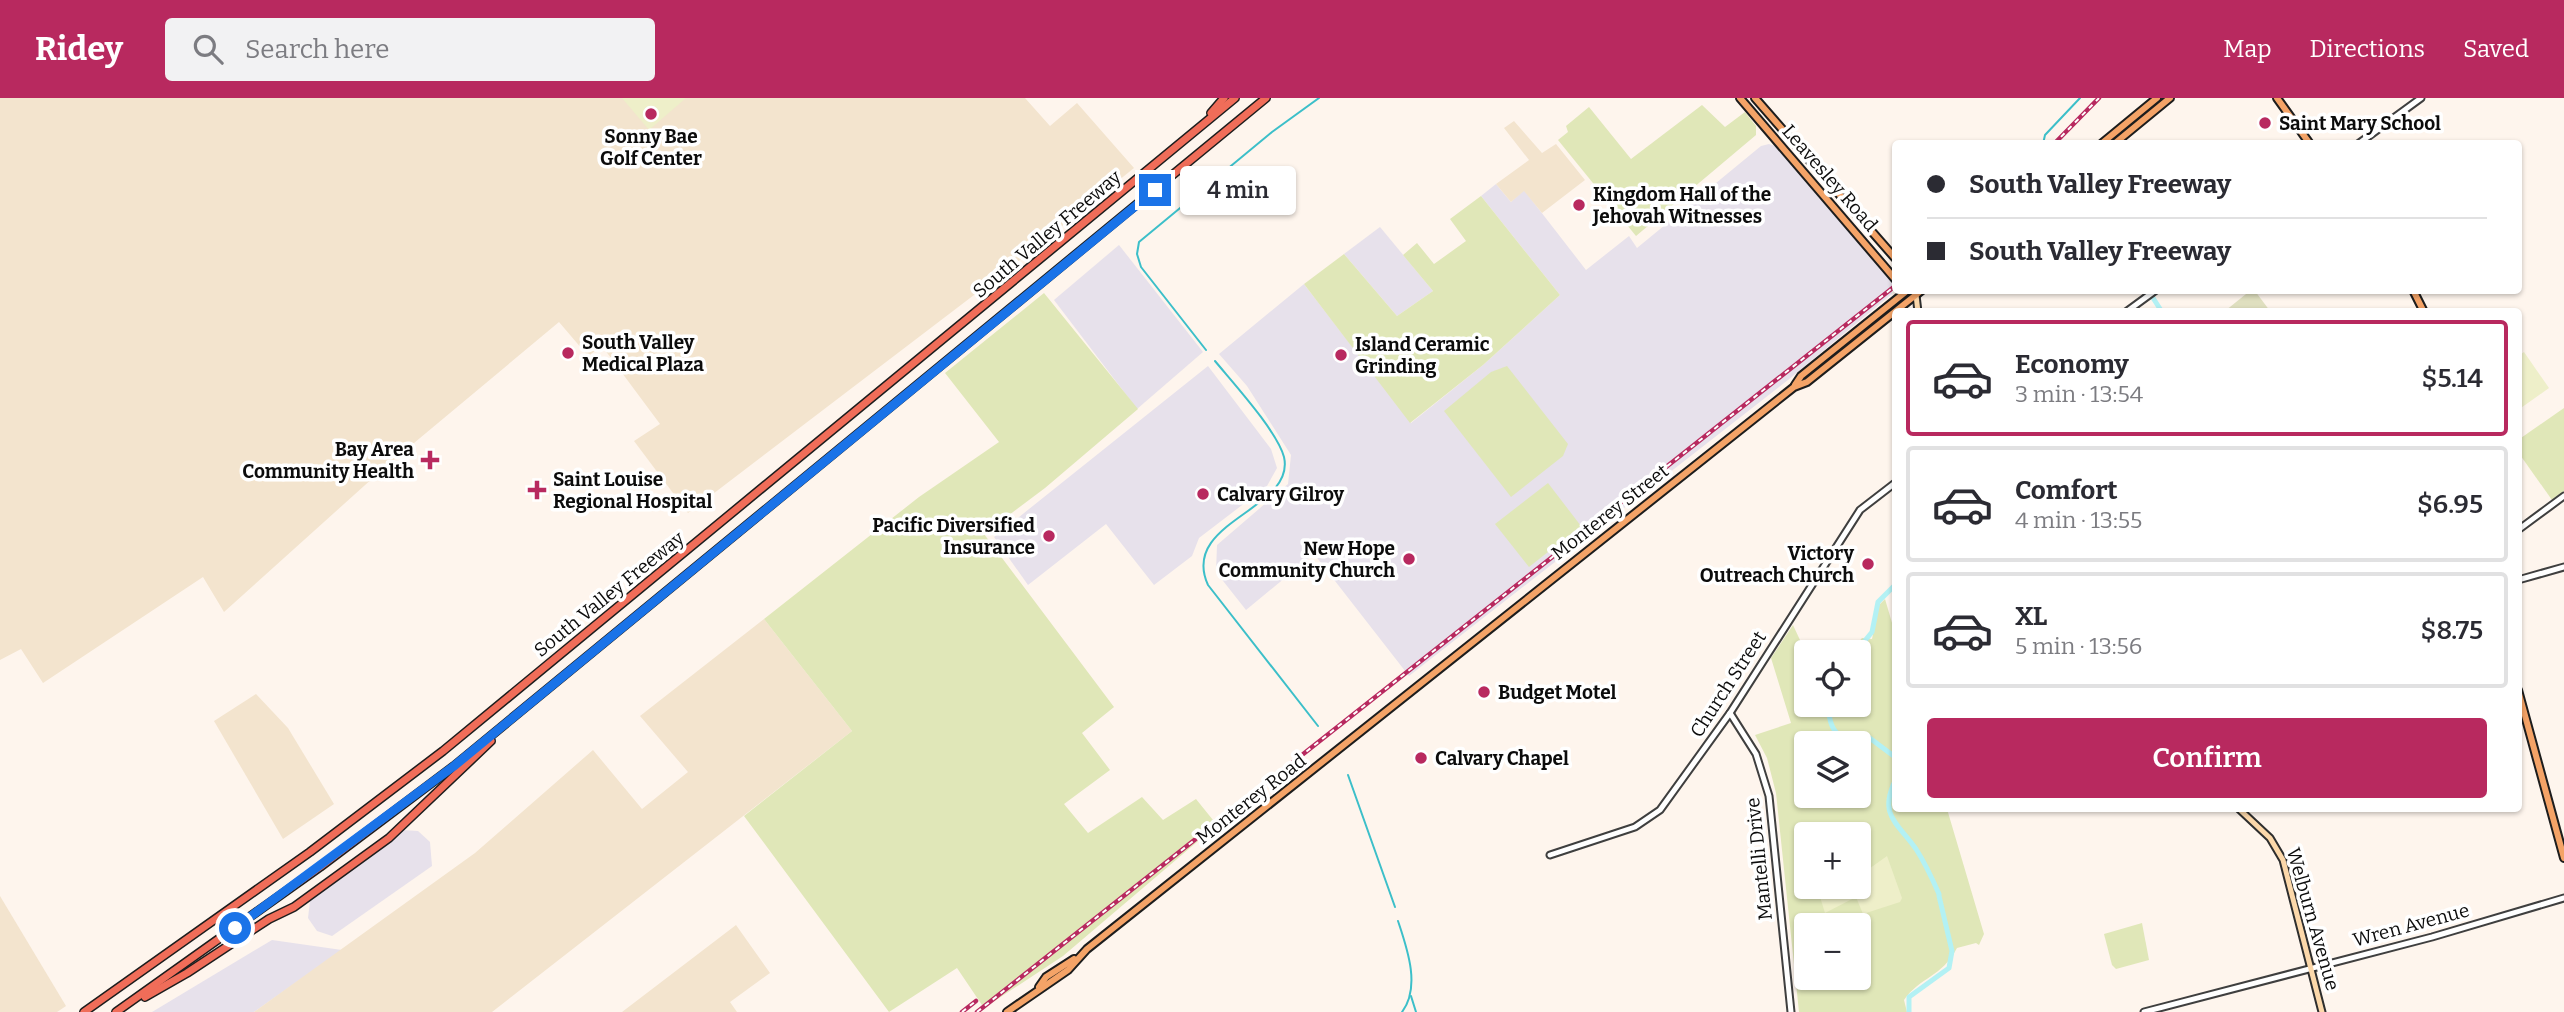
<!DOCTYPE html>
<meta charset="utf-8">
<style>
:root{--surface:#fff;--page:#f2f2f3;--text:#2b2b33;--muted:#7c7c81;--line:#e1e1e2;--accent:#b8295f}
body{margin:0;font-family:Bitter,serif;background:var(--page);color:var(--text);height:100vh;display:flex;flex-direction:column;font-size:26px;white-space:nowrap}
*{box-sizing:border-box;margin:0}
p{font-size:23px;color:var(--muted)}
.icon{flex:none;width:38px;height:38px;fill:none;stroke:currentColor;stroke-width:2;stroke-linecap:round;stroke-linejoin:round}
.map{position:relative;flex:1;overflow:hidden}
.side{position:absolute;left:1892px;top:210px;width:630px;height:504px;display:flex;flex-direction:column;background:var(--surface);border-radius:7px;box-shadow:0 2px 5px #0004}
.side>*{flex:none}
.hud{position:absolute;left:1892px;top:42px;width:630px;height:154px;border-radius:7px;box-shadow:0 2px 5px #0004;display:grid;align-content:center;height:154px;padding:0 35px;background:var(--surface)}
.buttons{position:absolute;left:1794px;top:542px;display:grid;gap:14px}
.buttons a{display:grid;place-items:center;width:77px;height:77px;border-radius:7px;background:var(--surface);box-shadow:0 2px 5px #0004;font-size:35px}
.end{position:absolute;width:32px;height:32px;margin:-16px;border:9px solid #1a73e8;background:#fff;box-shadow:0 0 0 4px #fff}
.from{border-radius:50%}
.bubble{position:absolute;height:49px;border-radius:7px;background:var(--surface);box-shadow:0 2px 5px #0004;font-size:23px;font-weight:600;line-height:49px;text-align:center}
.hud b{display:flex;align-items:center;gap:24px;height:66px;font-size:26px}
.hud b+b{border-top:2px solid var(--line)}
.hud i{width:18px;height:18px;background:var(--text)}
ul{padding:12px 0 0;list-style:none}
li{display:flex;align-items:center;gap:21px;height:116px;margin:0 14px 10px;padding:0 21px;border:4px solid var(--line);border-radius:7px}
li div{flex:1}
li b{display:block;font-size:26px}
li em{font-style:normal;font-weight:600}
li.on{border-color:var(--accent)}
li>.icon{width:63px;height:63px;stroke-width:1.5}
.button{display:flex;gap:14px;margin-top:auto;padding:14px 35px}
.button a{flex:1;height:80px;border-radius:7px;background:var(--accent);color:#fff;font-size:28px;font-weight:600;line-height:80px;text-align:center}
header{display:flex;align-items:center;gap:42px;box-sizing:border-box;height:98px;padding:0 35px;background:var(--accent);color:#fff}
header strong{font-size:33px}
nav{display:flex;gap:38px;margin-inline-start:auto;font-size:24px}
.search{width:490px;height:63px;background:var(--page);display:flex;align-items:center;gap:18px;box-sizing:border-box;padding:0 24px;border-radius:7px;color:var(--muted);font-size:26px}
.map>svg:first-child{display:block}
</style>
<header>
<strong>Ridey</strong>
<div class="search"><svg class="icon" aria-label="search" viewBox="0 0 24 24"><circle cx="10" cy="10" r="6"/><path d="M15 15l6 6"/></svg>Search here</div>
<nav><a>Map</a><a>Directions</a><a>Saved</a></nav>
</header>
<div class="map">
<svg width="2564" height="914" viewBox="0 0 2564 914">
<rect width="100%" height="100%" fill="#fef5ed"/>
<!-- industrial -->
<g fill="#e7e1eb">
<polygon points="1769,46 1775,48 1892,181 1892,196 1788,282 1409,578 1314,456 1246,512 1216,474 1217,447 1288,386 1291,357 1247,288 1219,256 1304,186 1411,325 1483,267 1560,197 1481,98 1496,86 1511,104 1524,92 1586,172 1629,138 1637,150 1761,48"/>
<polygon points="1380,129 1433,193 1397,218 1344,156"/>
<polygon points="1119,147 1203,254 1137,311 1054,202"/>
<polygon points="1208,268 1271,351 1277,370 1267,388 1199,440 1192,458 1154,487 1106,426 1028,487 994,439"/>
<polygon points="403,732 418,733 430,744 432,768 332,838 317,833 308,820 310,803"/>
<polygon points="272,842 342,852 254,914 152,914"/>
</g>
<!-- farmland -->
<g fill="#f3e4ce">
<polygon points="0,0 1025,0 1050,28 1077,5 1134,70 1029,155 688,415 634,343 660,326 602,248 588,258 559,224 384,370 224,514 203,479 43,585 21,551 0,562"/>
<polygon points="1514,23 1542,55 1556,46 1585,82 1542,115 1524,93 1511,104 1496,86 1529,62 1504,30"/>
<polygon points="764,521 852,633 492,914 254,914 475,755 593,652 642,711 688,674 640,618"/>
<polygon points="256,596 288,630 334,706 283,741 214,623"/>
<polygon points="0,798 66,908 57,914 0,914"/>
<polygon points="736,827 770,875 730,904 737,914 622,914"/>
</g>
<!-- green -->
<g fill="#e0e7b8" fill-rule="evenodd">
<polygon points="1702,7 1725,29 1745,14 1756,28 1756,37 1636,138 1558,42 1568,34 1566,28 1589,9 1631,61"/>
<polygon points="1481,98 1560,197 1483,267 1410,325 1304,186 1344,156 1397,218 1433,193 1403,157 1417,145 1434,166 1466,143 1450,121"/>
<polygon points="1044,195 1138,311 1045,390 984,436 1114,609 1082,635 1110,672 1064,706 1088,735 1142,699 1163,722 1196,701 1217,727 1063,858 984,910 957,870 889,914 744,718 852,633 764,521 919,399 999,344 945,275"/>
<polygon points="1507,268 1568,346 1563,358 1511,399 1444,313 1491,274"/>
<polygon points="2564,310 2564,393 2552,402 2518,354 2518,342"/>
<polygon points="1548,385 1581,428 1529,469 1495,426"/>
<path d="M 1885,501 L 1895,535 L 1895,710 L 1947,711 L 1984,836 L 1979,847 L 1976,845 L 1957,850 C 1942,879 1920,879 1904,902 L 1907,914 L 1799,914 L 1776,695 L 1767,660 L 1755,637 L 1791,625 L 1771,560 L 1793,527 L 1806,555 L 1806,607 L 1858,607 L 1858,555 L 1834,555 L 1854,549 L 1862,540 L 1872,541 L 1879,507 ZM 1806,646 L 1858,646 L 1858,698 L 1806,698 ZM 1806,737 L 1858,737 L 1858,789 L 1806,789 ZM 1806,828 L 1858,828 L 1858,880 L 1806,880 Z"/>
<polygon points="2142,825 2149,862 2116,871 2112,867 2104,836"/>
</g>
<!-- cemetery -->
<polygon fill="#dfdfbf" points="2251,192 2255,193 2270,213 2225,213"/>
<!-- pitch -->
<g fill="#eeefc9">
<polygon points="622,0 686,0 649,32"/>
<polygon points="2524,254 2549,290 2518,312 2518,258"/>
<polygon points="1861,746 1866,773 1887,758 1902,800 1900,804 1863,816 1856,799 1825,815 1817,789 1858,789 1859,747"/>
</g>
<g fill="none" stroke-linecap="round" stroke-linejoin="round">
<!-- stream -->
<g stroke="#3cbfc9" stroke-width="2">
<polyline points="2043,46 2045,37 2080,0"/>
<polyline points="1206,252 1141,169 1137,156 1139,144 1272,34 1319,0"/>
<path d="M 1215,263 C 1234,286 1277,333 1284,359 C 1296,412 1179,423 1208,487 L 1318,628"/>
<polyline points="1348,677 1395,809"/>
<path d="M 1398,823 C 1407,850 1421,889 1402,914"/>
<polyline points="1411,898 1416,914"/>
</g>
<!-- canal -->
<g stroke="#b3f1f4" stroke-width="5">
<polyline points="2148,192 2162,214"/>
<polyline points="1855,555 1872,534 1878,504 1895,487"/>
<path d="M 1828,607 C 1830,638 1839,642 1867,638 L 1895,659"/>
<path d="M 1895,683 C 1878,718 1899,726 1916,751 C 1925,765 1932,780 1939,796"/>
<polyline points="1909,914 1909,899 1949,870 1952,853 1939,798"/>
</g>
<!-- tertiary casing -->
<g stroke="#3f3f3f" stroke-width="9">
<g id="tertiary">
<polyline points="2358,46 2421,0"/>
<polyline points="2126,214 2156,192"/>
<polyline points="2518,432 2564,398"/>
<polyline points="2518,482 2564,469"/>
<polyline points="1730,615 1756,656 1769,698 1791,914"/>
<polyline points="1550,757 1635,729 1660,712 1730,615 1860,412 1895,385"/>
<polyline points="2144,914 2432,839 2564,800"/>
</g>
</g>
<!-- secondary casing -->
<g stroke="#2e2e2e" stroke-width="9">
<g id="secondary">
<polyline points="1916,197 1918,214"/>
<polyline points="2238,710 2270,740 2283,762 2322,914"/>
</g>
</g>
<!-- primary casing -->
<g stroke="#1d1d1d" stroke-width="10">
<g id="primary">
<polyline points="1740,0 1895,181"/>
<polyline points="1755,0 1895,160"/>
<polyline points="2277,0 2310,46"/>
<polyline points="2101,46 2157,0"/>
<polyline points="2114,46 2170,0"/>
<polyline points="2413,192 2424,214"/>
<polyline points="1795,287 1801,278 1908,192"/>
<polyline points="2518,592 2564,760"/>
<polyline points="1039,889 1046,879 1074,861"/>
<polyline points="1007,914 1068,872 1087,851 1794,289 1807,284 1922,192"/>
</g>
</g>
<!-- motorway casing -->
<g stroke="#1d1d1d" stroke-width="10">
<g id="motorway">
<polyline points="1211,15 1224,0"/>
<polyline points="145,899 187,875 269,821 294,809 389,740 491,643"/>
<polyline points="84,914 310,754 443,653 1235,0"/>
<polyline points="116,914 320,769 454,668 1266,0"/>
</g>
</g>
<!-- tertiary -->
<use href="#tertiary" stroke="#fff" stroke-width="5"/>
<!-- secondary -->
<use href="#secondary" stroke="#fcd8aa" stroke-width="5"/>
<!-- primary -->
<use href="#primary" stroke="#f4a367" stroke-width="6"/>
<!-- motorway -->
<use href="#motorway" stroke="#f06d59" stroke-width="7"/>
<!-- rail casing -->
<g stroke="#b8295f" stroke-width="4.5">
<g id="rail">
<polyline points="2054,46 2099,0"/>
<polyline points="962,914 976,903"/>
<polyline points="977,914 1895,188"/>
</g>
</g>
<!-- rail -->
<use href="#rail" stroke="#fff" stroke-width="2" stroke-dasharray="5" stroke-linecap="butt"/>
</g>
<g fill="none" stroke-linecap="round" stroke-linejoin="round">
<!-- route -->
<polyline stroke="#1a73e8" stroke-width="9" points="235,830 454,668 1155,92"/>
</g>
<!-- markers -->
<g fill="#b8295f" stroke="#fff" stroke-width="2.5">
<circle cx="651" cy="16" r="7"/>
<circle cx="2265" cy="25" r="7"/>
<circle cx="1579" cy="107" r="7"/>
<circle cx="568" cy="255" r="7"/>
<circle cx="1341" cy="257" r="7"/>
<path d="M426.5 351.5h7v7h7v7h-7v7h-7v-7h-7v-7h7z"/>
<path d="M533.5 381.5h7v7h7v7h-7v7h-7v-7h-7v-7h7z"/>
<circle cx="1203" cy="396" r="7"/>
<circle cx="1049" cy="438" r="7"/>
<circle cx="1409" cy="461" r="7"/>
<circle cx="1868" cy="466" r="7"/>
<circle cx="1484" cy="594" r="7"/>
<circle cx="1421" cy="660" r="7"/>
</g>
<g text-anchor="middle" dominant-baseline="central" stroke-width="7" stroke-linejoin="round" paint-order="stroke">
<!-- poi labels -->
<g font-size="19" font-weight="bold" fill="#0c0c0c" stroke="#fff" text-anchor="start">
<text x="2279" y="25">Saint Mary School</text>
<text x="651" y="38" text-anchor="middle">Sonny Bae<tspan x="651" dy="22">Golf Center</tspan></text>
<text x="1593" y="96">Kingdom Hall of the<tspan x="1593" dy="22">Jehovah Witnesses</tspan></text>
<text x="582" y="244">South Valley<tspan x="582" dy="22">Medical Plaza</tspan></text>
<text x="1355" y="246">Island Ceramic<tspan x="1355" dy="22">Grinding</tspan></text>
<text x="414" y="351" text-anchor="end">Bay Area<tspan x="414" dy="22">Community Health</tspan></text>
<text x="553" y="381">Saint Louise<tspan x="553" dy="22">Regional Hospital</tspan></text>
<text x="1217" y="396">Calvary Gilroy</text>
<text x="1035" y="427" text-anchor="end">Pacific Diversified<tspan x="1035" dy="22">Insurance</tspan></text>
<text x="1395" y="450" text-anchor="end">New Hope<tspan x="1395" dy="22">Community Church</tspan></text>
<text x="1854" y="455" text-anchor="end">Victory<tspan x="1854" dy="22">Outreach Church</tspan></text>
<text x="1498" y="594">Budget Motel</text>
<text x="1435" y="660">Calvary Chapel</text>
</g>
<!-- street labels -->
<g font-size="19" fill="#0c0c0c" stroke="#fff">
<text transform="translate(1830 80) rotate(49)">Leavesley Road</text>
<text transform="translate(1047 136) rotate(-40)">South Valley Freeway</text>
<text transform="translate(1610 414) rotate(-38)">Monterey Street</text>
<text transform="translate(609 496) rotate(-39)">South Valley Freeway</text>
<text transform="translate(1728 586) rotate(-57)">Church Street</text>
<text transform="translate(1251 701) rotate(-38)">Monterey Road</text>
<text transform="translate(1759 761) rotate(-96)">Mantelli Drive</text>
<text transform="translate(2313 821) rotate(74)">Welburn Avenue</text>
<text transform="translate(2411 827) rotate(-15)">Wren Avenue</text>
</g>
</g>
</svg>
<div class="buttons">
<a><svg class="icon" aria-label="locate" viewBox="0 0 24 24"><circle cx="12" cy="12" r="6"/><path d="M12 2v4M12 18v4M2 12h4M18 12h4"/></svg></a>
<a><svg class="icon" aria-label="layers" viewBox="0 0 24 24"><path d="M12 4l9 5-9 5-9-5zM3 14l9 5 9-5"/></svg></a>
<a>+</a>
<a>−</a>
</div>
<i class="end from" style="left:235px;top:830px"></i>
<i class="end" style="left:1155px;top:92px"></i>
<div class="bubble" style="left:1180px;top:68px;width:116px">4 min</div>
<div class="hud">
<b><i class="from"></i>South Valley Freeway</b>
<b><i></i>South Valley Freeway</b>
</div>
<section class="side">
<ul>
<li class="on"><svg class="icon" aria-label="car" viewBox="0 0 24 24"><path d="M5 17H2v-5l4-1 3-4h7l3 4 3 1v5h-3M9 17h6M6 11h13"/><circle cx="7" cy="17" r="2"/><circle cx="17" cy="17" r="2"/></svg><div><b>Economy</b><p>3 min · 13:54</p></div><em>$5.14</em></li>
<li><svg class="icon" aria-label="car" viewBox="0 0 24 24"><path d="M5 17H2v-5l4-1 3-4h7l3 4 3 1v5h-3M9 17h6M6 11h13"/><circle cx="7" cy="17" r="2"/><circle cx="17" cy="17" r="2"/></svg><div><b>Comfort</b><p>4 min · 13:55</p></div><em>$6.95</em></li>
<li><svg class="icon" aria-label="car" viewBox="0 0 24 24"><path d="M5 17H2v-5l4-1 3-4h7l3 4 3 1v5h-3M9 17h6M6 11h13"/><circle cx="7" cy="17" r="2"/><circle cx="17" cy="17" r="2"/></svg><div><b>XL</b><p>5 min · 13:56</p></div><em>$8.75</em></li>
</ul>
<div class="button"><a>Confirm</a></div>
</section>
</div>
